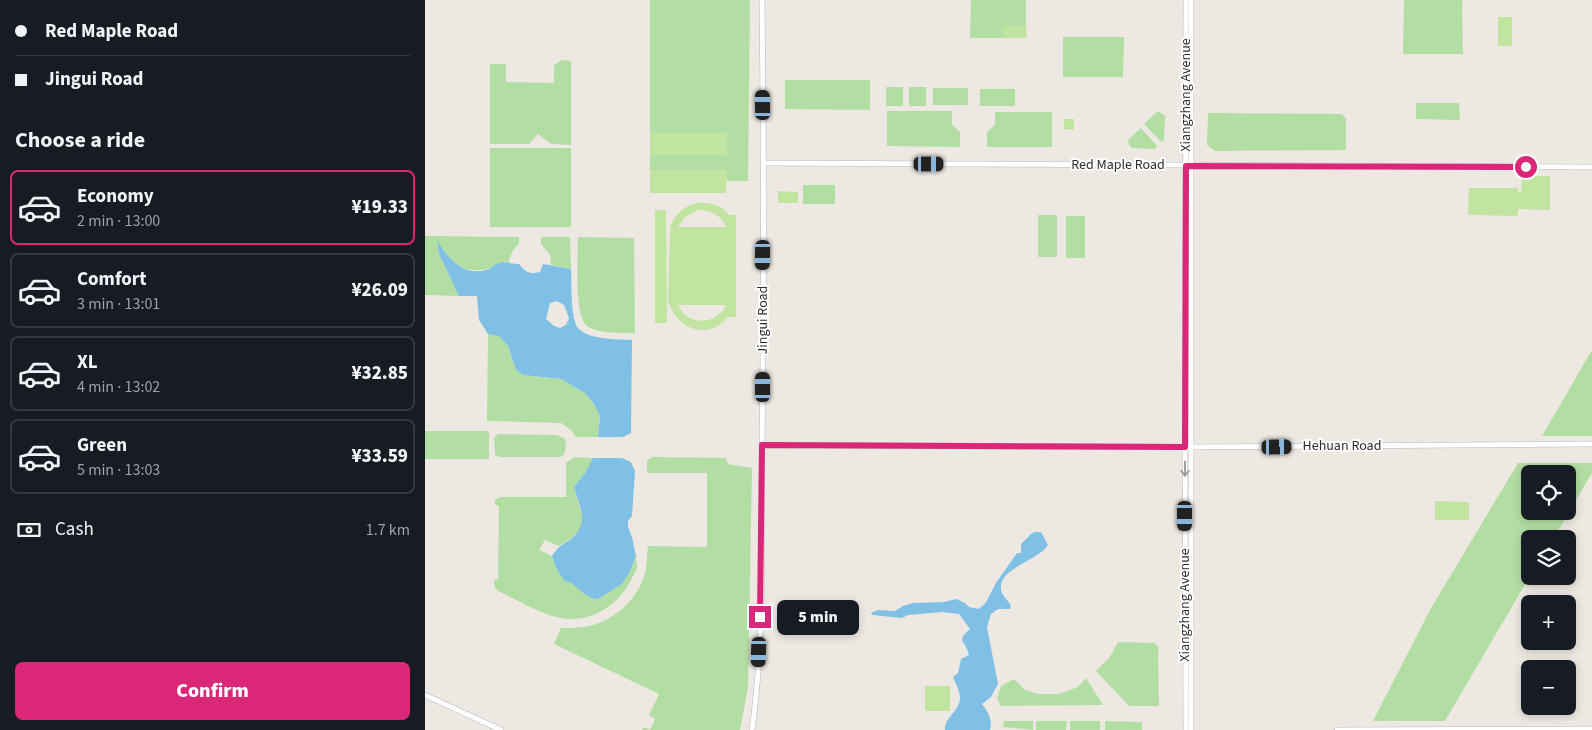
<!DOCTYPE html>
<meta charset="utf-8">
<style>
:root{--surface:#171b24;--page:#242831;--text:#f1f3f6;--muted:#9ea1a6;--line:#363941;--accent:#db2777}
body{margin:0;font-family:"Source Sans 3",sans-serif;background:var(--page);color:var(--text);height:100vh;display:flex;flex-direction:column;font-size:19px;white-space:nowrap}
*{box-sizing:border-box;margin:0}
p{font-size:16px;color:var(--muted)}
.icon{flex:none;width:28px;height:28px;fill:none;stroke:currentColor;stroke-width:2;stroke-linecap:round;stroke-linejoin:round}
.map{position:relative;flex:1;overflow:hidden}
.side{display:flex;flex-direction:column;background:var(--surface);width:425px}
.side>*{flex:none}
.top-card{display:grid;align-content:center;height:110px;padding:0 15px;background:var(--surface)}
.tools{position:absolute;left:1096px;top:465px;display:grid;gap:10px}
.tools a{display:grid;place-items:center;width:55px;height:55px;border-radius:8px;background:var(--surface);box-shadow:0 2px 8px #0003;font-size:25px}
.end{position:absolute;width:22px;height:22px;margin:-11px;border:6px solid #db2777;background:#fff;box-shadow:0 0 0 2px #fff}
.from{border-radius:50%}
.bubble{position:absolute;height:35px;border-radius:8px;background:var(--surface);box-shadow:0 2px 8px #0003;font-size:16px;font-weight:800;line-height:35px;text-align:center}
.car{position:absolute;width:15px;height:30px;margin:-15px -8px;border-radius:6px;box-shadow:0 0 4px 1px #0007;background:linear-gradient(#222 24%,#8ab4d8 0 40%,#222 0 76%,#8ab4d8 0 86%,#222 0)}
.top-card b{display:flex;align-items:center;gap:18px;height:48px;font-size:19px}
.top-card b+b{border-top:1px solid var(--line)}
.top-card i{width:12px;height:12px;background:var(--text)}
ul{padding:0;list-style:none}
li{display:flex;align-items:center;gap:15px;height:75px;margin:0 10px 8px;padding:0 5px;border:2px solid var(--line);border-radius:8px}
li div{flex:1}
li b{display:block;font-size:19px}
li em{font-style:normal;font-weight:800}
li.on{border-color:var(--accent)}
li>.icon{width:45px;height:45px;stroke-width:1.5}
h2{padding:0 15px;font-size:22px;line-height:60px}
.pay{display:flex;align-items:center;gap:12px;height:55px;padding:0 15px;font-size:19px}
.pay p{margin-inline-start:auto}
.button{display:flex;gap:10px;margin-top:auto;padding:10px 15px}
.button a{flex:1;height:58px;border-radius:8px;background:var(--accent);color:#fff;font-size:20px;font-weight:800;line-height:58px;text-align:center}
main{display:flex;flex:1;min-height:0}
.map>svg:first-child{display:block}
</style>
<main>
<section class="side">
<div class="top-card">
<b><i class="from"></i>Red Maple Road</b>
<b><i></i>Jingui Road</b>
</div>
<h2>Choose a ride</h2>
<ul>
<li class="on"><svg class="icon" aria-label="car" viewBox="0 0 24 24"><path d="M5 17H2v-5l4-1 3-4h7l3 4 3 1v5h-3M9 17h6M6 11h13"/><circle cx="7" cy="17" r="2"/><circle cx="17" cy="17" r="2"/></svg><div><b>Economy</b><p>2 min · 13:00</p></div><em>¥19.33</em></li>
<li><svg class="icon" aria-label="car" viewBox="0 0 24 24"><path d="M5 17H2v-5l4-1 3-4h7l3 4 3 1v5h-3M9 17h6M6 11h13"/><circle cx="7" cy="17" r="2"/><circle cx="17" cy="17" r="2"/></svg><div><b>Comfort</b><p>3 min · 13:01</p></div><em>¥26.09</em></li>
<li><svg class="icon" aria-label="car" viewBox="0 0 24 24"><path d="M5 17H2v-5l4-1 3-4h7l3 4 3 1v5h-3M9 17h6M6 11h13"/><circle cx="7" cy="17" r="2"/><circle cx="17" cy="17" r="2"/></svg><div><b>XL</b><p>4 min · 13:02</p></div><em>¥32.85</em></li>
<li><svg class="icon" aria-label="car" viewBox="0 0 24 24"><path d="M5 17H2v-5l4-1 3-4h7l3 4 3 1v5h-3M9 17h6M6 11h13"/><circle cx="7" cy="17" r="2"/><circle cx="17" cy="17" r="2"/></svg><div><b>Green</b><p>5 min · 13:03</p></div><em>¥33.59</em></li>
</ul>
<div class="pay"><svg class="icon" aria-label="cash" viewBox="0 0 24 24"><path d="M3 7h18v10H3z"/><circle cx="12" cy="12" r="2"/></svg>Cash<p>1.7 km</p></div>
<div class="button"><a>Confirm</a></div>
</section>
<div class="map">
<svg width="1167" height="730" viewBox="0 0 1167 730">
<rect width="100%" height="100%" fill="#ede9e2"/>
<!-- green -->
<g fill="#b2dea4" fill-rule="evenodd">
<polygon points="225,0 325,0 323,181 302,181 301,170 225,170 225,155 302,155 301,133 225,133"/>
<polygon points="546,0 601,0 601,26 579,26 579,38 545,38"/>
<polygon points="979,0 1037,0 1038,54 978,54"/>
<polygon points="638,37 699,37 698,77 638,77"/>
<polygon points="137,60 146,61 146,145 126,144 113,134 104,144 65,144 65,64 81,64 81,82 129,83 129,65"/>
<polygon points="360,80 445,80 445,110 360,109"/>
<rect x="461" y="87" width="17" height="19"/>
<rect x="484" y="87" width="17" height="19"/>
<rect x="508" y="88" width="35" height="17"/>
<rect x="555" y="89" width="35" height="17"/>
<polygon points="991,103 1034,103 1035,120 991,119"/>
<polygon points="462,111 527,111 527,125 535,132 535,147 462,146"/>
<polygon points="733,111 740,116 739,140 736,142 719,124"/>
<polygon points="570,112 627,112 627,147 562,147 562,132 570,125"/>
<polygon points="783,113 917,114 921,119 921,150 790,151 782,145"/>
<polygon points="716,128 732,146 730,149 707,148 702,141"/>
<rect x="65" y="148" width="81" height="79"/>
<rect x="378" y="185" width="32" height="19"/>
<rect x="613" y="215" width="19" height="42"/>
<rect x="641" y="216" width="19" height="42"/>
<path d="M 0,236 L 94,237 L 94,244 C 88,249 85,255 84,263 C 72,262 72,267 62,269 C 35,275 26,260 12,242 L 14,254 L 34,296 L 0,295 Z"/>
<polygon points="116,237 145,237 146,269 126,265 125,255 116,244"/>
<path d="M 153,237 L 209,238 L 210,333 C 197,333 171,334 161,325 C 149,313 153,255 153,237 Z"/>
<polygon points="63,334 74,335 83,346 91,370 98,375 136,379 161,394 169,404 175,416 173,437 151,437 146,430 136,423 62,421"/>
<polygon points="1167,350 1167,436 1117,436"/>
<rect x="0" y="431" width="64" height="28"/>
<polygon points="73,434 132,435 140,439 141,447 139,455 133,457 75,457 70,455 69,438"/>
<path d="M 149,457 L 168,458 L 160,473 L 149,487 C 157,519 168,526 134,546 L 120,540 L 114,550 L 127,556 L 131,568 L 139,581 L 205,571 L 211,556 C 211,559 212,564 212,567 C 211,571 209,575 207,578 C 195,604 166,624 136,618 C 114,614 93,600 73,591 L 70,588 L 69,580 L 73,579 L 74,506 L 70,505 L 70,500 L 75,497 L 141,497 L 141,463 Z"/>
<path d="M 227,457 L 301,458 L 303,464 L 327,468 L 323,687 L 315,730 L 217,730 L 218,727 L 225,730 L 230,719 L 224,715 L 234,694 L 129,644 L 136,628 C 144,628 152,628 159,627 C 187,623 213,600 220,573 C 222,565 222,555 223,546 L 282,547 L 282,473 L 222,473 L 222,461 Z"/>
<path d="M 1093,463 L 1167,463 L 1167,473 L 1128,539 L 1105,539 L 1105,576 L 1020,721 L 948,721 L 1005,610 ZM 1105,474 L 1142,474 L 1142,511 L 1105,511 Z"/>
<polygon points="693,642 730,643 733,647 734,706 704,706 671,671 685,657"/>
<polygon points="661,678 678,705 576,706 572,698 576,686 589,679 600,690 614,694 634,694 653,687"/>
<polygon points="579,721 608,721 608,730 578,727"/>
<polygon points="611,721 642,721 641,730 611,730"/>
<rect x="645" y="721" width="30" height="9"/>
<polygon points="680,721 717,722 717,730 680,730"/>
</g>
<!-- pitch -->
<g fill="#c1e4a1" fill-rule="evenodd">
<rect x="1073" y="17" width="14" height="29"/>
<polygon points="578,26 601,26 602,38 579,38"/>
<polygon points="639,119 649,119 649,130 639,129"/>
<rect x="225" y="133" width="77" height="22"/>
<polygon points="225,170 302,170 301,193 225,193"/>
<polygon points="1097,176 1125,176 1125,210 1093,209 1093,216 1043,215 1044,188 1093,188 1093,192 1096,192"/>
<polygon points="353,191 373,192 373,203 353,203"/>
<path d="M 272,203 C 285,202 296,205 304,215 L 311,215 L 311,317 L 303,317 C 282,342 250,328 243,300 L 245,227 C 250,214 259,206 272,203 ZM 273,210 C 286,210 296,215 301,227 L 253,227 L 260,217 ZM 253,305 L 301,305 C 291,326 262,326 253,305 Z"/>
<polygon points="230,210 241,210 242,323 230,323"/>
<polygon points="1010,501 1044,502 1044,520 1010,520"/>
<rect x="500" y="686" width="25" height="25"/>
</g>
<!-- water -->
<g fill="#80c0e4" fill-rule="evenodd">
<path d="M 12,240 C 23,259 39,278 64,269 C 67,268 70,264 74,263 C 79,261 88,264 94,264 C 100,272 105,275 115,272 L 118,264 L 146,269 C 147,283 145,317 153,328 C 163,340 192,339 207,340 L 206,433 L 198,437 L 173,437 L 175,416 L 169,404 L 161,394 L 136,379 L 98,375 L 91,370 L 83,346 L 74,336 L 63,334 L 54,320 L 52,296 L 34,296 L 14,254 ZM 132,301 L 139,305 L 144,318 L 141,325 L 135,328 L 129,326 L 121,319 L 125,303 Z"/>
<path d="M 168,458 L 197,458 L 206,462 L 210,471 L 207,516 L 203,521 L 203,527 L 207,537 L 211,556 L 205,571 L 197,584 L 173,599 C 157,598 152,582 139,581 L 131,568 L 127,556 C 135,544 137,546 147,538 C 165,522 154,506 149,487 L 160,473 Z"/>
<path d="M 610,532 L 616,532 L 623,545 C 614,561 568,569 577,593 C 579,598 584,601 586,606 L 585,609 L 573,609 L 566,614 L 562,627 L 573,684 L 566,697 L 557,704 C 563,711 568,721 565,730 L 520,730 C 519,718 536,710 535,697 C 534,689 531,684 528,677 L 533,673 L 536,659 L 544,655 L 542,649 L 537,640 L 538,636 L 545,629 L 534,614 L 517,612 L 483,615 L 477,618 L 447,615 L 446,613 L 453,610 L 470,611 L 478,606 L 488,603 L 519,602 L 531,599 L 540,603 L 544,607 L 553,609 L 560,604 L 571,583 L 592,553 L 596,553 L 596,544 L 606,534 Z"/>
</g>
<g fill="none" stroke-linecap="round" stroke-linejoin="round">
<!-- secondary casing -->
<g stroke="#b5b6bf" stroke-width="6">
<g id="secondary">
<polyline points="339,163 1167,167"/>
<polyline points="337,445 766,447 1167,444"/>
<polyline points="0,695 76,730"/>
<path d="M 327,730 C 340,638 336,543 337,450 C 339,300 339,150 337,0"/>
<polyline points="761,730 760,447 761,0"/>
<polyline points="766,730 766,0"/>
<polyline points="912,730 1167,729"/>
</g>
</g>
<!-- secondary -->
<use href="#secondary" stroke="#fff" stroke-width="5"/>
</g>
<!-- one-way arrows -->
<defs><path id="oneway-shaft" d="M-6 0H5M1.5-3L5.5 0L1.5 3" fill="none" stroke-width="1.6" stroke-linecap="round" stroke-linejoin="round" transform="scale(1.25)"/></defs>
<use stroke="#a0a0a0" href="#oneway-shaft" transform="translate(760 469) rotate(90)"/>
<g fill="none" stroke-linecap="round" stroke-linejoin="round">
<!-- route -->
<polyline stroke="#db2777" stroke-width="6" points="335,617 337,445 760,447 761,166 1101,167"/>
</g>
<g text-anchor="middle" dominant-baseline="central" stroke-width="4" stroke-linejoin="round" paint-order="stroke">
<!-- street labels -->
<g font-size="14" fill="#2d2d2d" stroke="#fff">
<text transform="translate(761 95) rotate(-90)">Xiangzhang Avenue</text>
<text x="693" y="165">Red Maple Road</text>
<text transform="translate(338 320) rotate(-90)">Jingui Road</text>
<text x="917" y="446">Hehuan Road</text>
<text transform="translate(760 605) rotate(-90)">Xiangzhang Avenue</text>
</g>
</g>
</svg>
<div class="tools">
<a><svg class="icon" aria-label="locate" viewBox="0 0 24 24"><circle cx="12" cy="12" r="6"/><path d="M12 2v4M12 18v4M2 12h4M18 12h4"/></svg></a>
<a><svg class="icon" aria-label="layers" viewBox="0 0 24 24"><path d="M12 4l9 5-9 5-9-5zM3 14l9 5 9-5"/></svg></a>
<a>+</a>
<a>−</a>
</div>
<i class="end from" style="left:1101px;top:167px"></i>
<i class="end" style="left:335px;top:617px"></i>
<div class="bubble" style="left:352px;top:600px;width:82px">5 min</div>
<i class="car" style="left:338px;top:105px;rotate:359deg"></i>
<i class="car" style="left:504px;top:164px;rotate:90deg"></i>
<i class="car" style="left:338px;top:255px;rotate:181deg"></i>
<i class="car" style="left:338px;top:387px;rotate:0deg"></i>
<i class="car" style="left:852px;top:447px;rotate:89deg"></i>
<i class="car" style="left:760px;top:516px;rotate:180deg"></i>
<i class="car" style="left:334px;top:652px;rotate:182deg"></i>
</div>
</main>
